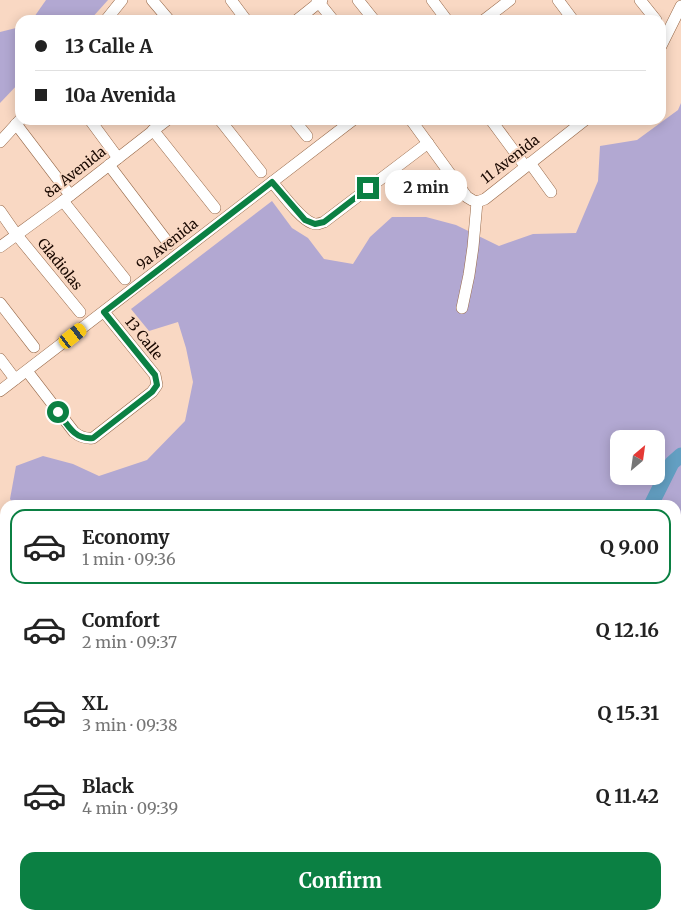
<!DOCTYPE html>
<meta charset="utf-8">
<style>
:root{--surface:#fff;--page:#f6f6f6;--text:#222;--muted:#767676;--line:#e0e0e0;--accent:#0b8043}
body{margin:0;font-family:Merriweather,serif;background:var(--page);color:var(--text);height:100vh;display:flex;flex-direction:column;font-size:19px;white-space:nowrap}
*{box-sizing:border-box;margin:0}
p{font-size:16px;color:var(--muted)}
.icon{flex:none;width:28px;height:28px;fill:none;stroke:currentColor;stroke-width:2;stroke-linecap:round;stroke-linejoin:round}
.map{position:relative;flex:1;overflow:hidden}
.sheet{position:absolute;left:0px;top:500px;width:681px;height:420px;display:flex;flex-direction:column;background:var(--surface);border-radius:15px 15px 0 0;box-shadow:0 2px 12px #0003}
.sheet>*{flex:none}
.guide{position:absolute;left:15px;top:15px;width:651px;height:110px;border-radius:15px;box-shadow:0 2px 12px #0003;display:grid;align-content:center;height:110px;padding:0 20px;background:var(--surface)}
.needle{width:32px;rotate:29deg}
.fabs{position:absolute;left:610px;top:430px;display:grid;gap:10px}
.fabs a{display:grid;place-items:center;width:55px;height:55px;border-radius:10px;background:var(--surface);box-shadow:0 2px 12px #0003;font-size:25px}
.end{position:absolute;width:22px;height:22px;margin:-11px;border:6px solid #0b8043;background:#fff;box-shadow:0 0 0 2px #fff}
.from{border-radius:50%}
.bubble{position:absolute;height:35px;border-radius:15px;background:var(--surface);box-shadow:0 2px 12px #0003;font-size:16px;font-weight:700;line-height:35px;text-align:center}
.car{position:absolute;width:15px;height:30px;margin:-15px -8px;border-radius:6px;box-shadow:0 0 4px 1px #0007;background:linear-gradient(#f5c518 24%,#345 0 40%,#f5c518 0 76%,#345 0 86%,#f5c518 0)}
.guide b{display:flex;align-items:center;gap:18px;height:48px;font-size:19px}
.guide b+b{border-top:1px solid var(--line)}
.guide i{width:12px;height:12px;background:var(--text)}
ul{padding:9px 0 0;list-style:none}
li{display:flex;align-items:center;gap:15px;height:75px;margin:0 10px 8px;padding:0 10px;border:2px solid transparent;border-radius:15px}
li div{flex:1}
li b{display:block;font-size:19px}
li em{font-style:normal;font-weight:700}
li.selected{border-color:var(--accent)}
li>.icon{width:45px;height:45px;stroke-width:1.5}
.action{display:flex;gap:10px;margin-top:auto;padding:10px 20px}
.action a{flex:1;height:58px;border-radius:15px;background:var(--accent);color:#fff;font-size:20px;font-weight:700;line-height:58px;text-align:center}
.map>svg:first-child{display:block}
</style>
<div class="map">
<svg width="681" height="920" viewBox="0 0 681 920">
<rect width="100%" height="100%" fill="#f9d8c3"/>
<!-- green -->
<g fill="#b2a8d2" fill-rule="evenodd">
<polygon points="46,0 108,0 90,20 32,20"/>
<polygon points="20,27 20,82 0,103 0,32"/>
<path d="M 681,103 L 681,920 L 0,920 L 0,566 L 5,559 L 5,915 L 676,915 L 676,505 L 14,505 L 10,499 L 16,466 L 43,456 L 73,464 L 99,476 L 147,460 L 185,421 L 193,382 L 186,348 L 178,322 L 149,331 L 131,309 L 272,201 L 292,228 L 308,238 L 324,259 L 353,264 L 370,237 L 392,217 L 426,217 L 456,225 L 499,246 L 533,234 L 576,233 L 598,181 L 600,146 L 637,140 L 678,110 ZM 619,439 L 656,439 L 656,476 L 619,476 Z"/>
</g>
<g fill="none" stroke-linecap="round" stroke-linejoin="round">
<!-- river -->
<g stroke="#639fc2" stroke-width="15">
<polyline points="651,505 672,463 681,455"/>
<polyline points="155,920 158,915"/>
</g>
<!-- minor casing -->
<g stroke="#976848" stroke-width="12">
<g id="minor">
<polyline points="152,0 169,20"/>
<polyline points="231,0 246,20"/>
<polyline points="317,0 333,20"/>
<polyline points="358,0 374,20"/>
<polyline points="432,0 447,20"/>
<polyline points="558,0 573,20"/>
<polyline points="640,0 656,20"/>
<polyline points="106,20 122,0"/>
<polyline points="297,20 322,0"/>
<polyline points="484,20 510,0"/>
<polyline points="661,46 681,6"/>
<polyline points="90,120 118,158"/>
<polyline points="220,120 261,172"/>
<polyline points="294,120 307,136"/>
<polyline points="411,120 467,197 472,200 477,202"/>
<polyline points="491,120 525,166"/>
<polyline points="16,124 70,195"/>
<polyline points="153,130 215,208"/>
<polyline points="0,142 20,120"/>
<polyline points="530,163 551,192"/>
<polyline points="109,165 169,244"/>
<path d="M 272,182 C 281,192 300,219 312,223 C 316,225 319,224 324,222 L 428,143"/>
<polyline points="63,201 125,279"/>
<polyline points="477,202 485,199 585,120"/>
<polyline points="0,211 16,234 80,312"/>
<polyline points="0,247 63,201 167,120"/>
<polyline points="0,303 34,347"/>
<polyline points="462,308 469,275 473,247 477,202"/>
<polyline points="0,359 15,379"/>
<path d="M 27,371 L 74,432 C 80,437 85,439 93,438 L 152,392 L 157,385 L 155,375 L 104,312"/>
<polyline points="0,391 353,120"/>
<polyline points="676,780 681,778"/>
<polyline points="676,796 681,804"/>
<polyline points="676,844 681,849"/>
<polyline points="468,920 475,915"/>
</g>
</g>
<!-- minor -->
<use href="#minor" stroke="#fff" stroke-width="11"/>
</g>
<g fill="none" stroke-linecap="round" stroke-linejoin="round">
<!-- route -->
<path stroke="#0b8043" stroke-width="6" d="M 58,412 C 68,426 75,440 93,438 L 152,392 L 157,385 L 155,375 L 104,312 L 272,182 L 305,220 L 315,224 L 324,222 L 368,188"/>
</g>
<g text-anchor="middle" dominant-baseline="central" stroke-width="4" stroke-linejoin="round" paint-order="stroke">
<!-- street labels -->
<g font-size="14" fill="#190800" stroke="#f9d8c3">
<text transform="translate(510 159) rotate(-38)">11 Avenida</text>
<text transform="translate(75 172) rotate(-38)">8a Avenida</text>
<text transform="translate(167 244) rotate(-38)">9a Avenida</text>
<text transform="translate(60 264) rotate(51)">Gladiolas</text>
<text transform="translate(144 338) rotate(51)">13 Calle</text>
</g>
</g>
</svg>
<div class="fabs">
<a><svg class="needle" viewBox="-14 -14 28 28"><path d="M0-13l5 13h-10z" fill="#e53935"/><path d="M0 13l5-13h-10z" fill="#767676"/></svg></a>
</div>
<i class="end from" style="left:58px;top:412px"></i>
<i class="end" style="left:368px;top:188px"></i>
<div class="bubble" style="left:385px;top:170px;width:82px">2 min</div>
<i class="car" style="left:73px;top:336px;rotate:52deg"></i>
<div class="guide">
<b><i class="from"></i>13 Calle A</b>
<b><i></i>10a Avenida</b>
</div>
<section class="sheet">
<ul>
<li class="selected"><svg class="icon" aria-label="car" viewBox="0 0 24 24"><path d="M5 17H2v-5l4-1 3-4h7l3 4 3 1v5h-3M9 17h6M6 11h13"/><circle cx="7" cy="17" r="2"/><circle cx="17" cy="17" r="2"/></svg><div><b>Economy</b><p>1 min · 09:36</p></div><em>Q 9.00</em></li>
<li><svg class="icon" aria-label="car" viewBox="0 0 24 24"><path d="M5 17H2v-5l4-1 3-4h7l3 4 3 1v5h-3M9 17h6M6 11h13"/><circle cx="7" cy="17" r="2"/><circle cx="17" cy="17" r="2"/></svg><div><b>Comfort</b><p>2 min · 09:37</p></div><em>Q 12.16</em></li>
<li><svg class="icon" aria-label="car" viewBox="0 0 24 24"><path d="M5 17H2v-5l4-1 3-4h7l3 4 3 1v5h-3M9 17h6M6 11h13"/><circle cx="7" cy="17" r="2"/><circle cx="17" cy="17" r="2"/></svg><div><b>XL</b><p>3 min · 09:38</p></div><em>Q 15.31</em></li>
<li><svg class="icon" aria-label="car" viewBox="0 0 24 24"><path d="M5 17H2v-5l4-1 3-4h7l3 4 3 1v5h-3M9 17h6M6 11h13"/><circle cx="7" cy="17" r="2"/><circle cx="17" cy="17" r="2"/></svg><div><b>Black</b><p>4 min · 09:39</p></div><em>Q 11.42</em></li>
</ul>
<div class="action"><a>Confirm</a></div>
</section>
</div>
